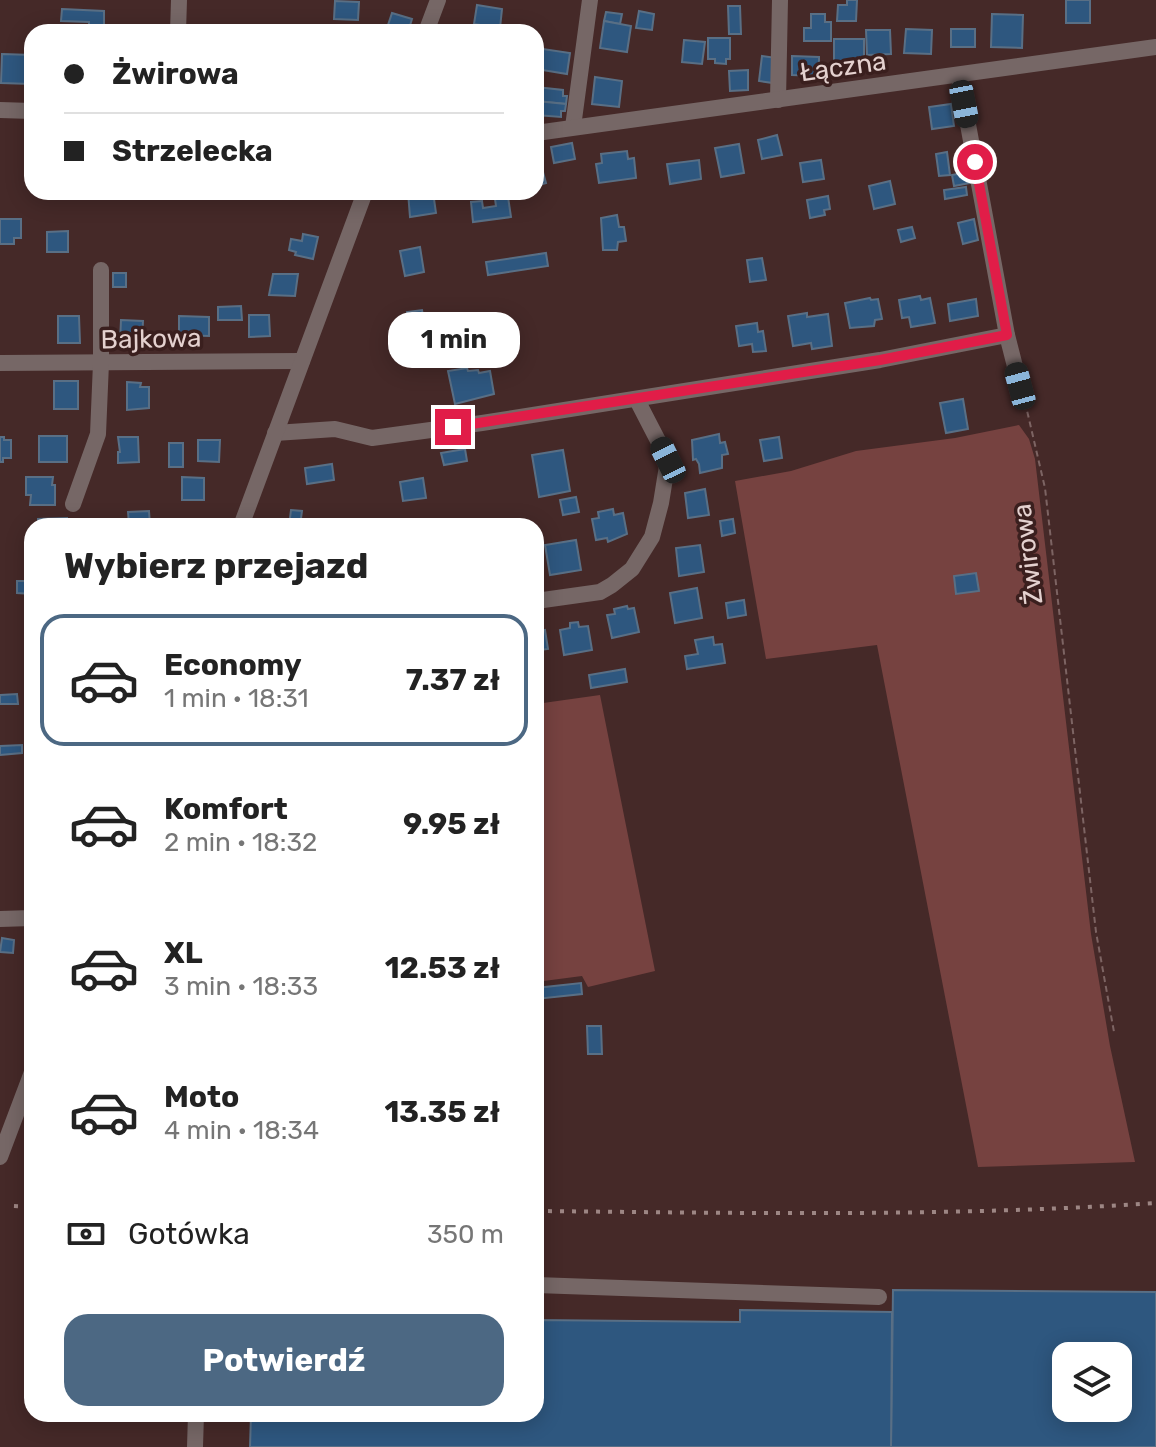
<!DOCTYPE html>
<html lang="pl">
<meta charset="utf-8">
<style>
:root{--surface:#fff;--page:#f2f2f2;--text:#222;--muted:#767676;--line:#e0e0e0;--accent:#4c6883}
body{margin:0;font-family:Rubik,sans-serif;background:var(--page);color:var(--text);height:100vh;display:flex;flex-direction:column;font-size:30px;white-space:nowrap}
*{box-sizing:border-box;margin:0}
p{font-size:26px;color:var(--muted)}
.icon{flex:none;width:44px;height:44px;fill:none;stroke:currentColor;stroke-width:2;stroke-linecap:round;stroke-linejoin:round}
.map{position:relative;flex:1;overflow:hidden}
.side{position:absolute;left:24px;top:518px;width:520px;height:904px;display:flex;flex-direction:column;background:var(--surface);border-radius:24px;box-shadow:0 4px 20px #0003}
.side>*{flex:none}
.banner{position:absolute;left:24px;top:24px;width:520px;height:176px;border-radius:24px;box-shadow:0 4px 20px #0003;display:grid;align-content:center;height:176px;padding:0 40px;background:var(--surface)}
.controls{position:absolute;left:1052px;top:1342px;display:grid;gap:16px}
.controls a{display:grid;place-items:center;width:80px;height:80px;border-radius:16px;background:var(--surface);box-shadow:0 4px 20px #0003;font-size:40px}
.end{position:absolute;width:36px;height:36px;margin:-18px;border:10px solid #e11d48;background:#fff;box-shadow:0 0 0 4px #fff}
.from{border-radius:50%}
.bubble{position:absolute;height:56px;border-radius:24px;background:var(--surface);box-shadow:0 4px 20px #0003;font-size:26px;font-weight:700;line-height:56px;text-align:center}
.car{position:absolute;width:24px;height:48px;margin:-24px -12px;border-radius:10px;box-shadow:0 0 6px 2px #0007;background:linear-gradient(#222 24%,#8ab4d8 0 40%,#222 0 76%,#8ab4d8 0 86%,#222 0)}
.banner b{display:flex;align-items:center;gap:28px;height:76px;font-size:30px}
.banner b+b{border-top:2px solid var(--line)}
.banner i{width:20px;height:20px;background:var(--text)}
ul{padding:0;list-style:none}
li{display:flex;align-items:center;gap:24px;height:132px;margin:0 16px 12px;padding:0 24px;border:4px solid transparent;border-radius:24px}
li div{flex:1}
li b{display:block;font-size:30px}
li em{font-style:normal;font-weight:700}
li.current{border-color:var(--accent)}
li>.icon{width:72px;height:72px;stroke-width:1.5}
h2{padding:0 40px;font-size:36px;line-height:96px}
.pay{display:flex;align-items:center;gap:20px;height:88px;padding:0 40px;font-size:30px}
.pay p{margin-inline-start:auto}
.primary-button{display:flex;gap:16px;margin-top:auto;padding:16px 40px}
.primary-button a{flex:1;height:92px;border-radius:24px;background:var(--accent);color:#fff;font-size:32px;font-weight:700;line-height:92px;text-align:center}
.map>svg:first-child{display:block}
</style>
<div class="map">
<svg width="1156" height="1447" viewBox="0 0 1156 1447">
<rect width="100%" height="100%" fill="#452928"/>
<!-- green -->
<g fill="#764240">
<polygon points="1019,425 1029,439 1035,459 1091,934 1110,1046 1135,1162 978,1167 877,645 766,659 735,481 791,471 856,451 955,438"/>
<polygon points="600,695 655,971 588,987 582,976 536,982 536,704"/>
</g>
<!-- building -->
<g fill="#2e577f" stroke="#596f85" stroke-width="2" fill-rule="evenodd">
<polygon points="847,0 857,0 856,21 837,21 838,5 847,5"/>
<rect x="1066" y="0" width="24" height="23"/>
<polygon points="335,1 359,2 358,20 334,19"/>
<polygon points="477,5 502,9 500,28 474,24"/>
<polygon points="728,6 740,6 741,34 729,34"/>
<polygon points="62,9 104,11 104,27 89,27 89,22 61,21"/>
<polygon points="639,11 654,14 652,30 636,28"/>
<polygon points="606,12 622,14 620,24 604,21"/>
<polygon points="392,13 412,19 408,32 386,31"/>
<polygon points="811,14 825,14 825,22 831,22 831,41 804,41 804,28 811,28"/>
<polygon points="992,14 1023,15 1022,48 991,47"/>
<polygon points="604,21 631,26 627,52 600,48"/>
<polygon points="906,29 932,30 931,54 904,53"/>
<rect x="951" y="29" width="24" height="18"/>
<polygon points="866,30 890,30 891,54 867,55"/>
<polygon points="708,38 730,38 730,59 726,59 726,64 715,63 715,59 708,59"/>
<polygon points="834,39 864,39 864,59 853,59 853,66 834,65"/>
<polygon points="684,40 705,42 702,64 682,62"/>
<polygon points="536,48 570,53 567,74 536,69"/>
<polygon points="2,54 32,55 31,84 1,83"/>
<polygon points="762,56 777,58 773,83 759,81"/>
<polygon points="792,56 819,57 819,76 792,75"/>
<polygon points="748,70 748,90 730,91 729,71"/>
<polygon points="595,77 622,81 619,107 592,104"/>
<polygon points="536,87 563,90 563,96 567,96 566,104 536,101"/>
<polygon points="536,101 566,104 565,111 561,111 561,117 536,115"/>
<polygon points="951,104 954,126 932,129 929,107"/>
<polygon points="777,135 782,155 762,159 758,140"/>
<polygon points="572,143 575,159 554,163 551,147"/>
<polygon points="739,144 744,173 721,177 715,148"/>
<polygon points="627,151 628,159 634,158 636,178 599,183 596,164 602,163 601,154"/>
<polygon points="947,152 950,175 939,176 936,154"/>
<polygon points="699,160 701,179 670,184 667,164"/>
<polygon points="821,160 824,179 803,182 800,163"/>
<polygon points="540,161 546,183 536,186 536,162"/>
<polygon points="968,172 970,183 954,186 952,175"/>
<polygon points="890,181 895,204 874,209 869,186"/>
<polygon points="966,187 967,195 945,199 944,190"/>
<polygon points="408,192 433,192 436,213 410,217"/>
<polygon points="828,196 830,209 824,210 825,215 810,218 807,200"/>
<polygon points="508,197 511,217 473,222 471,202 482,201 483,208 496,206 495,199"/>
<polygon points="617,215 619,227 624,227 626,241 618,242 617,250 603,250 601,218"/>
<polygon points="0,219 21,219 21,238 14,238 14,244 0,244"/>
<polygon points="974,219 978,240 963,244 958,223"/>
<polygon points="912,227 915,238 901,242 898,230"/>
<polygon points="68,231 68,252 47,252 47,232"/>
<polygon points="303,234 318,237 313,259 295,255 296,252 289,250 291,239 302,241"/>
<polygon points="420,247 424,272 405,276 400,251"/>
<polygon points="546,253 548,266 488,275 486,262"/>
<polygon points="762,258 766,280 750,282 747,260"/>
<rect x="113" y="273" width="13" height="14"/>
<polygon points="273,274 298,274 295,296 269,295"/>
<polygon points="920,296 921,300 930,298 935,323 911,327 909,317 902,318 899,300"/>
<polygon points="870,298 871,300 878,299 882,319 875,320 874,326 850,328 845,303"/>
<polygon points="976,299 978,316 950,321 948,304"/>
<polygon points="241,306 242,320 218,320 218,307"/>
<polygon points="422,310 425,329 410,331 407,312"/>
<polygon points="807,313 807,317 828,314 832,346 812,349 811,343 793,346 788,316"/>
<polygon points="249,315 269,315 270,336 249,337"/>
<polygon points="58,316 79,316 80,343 58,343"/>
<polygon points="179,316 209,317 209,336 179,335"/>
<polygon points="121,320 143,321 142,342 120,342"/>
<polygon points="757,323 758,332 763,331 766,351 753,352 752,344 739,346 736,326"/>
<polygon points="483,329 486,346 461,350 458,334"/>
<polygon points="467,368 468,371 478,370 479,373 490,371 494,394 455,404 448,371"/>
<rect x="54" y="381" width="24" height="28"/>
<polygon points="127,382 141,383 140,387 149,387 149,408 127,410"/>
<polygon points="963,399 968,429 946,433 940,403"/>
<polygon points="719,434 720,443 725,442 728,454 722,455 722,468 700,473 699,464 696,459 693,460 692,440"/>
<rect x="39" y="436" width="28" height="26"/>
<polygon points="0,437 4,437 4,440 11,440 11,458 3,458 3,462 0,462"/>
<polygon points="118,437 138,437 139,462 118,463 118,452 120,452"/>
<polygon points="779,437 782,458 764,461 760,440"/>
<polygon points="198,440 220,440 219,462 198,461"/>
<rect x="169" y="443" width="14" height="24"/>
<polygon points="465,449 467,461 444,465 441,453"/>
<polygon points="563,450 570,491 539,497 532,455"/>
<polygon points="332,464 334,480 307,484 305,468"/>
<polygon points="26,477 53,477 52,485 55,485 55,505 30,505 31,495 26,495"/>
<polygon points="182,477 204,478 204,500 182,500"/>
<polygon points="423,478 426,498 403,501 400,482"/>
<polygon points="705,489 709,515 688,518 685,493"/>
<polygon points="576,497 579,512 563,515 560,500"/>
<polygon points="613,509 614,515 623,513 627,534 608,542 607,538 596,540 592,519 599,518 598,512"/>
<polygon points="291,510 302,511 300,526 289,526"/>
<polygon points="149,511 150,525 129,525 128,512"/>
<polygon points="67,518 67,526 38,526 38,519"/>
<polygon points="167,519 190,519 190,526 168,526"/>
<polygon points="733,519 735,533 722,536 720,521"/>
<polygon points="576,540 581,570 550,575 545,545"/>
<polygon points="700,545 704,572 679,576 676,548"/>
<polygon points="976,573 979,591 956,594 954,576"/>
<polygon points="17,581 32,581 32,594 17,593"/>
<polygon points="697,588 702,618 675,623 670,593"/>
<polygon points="744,600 746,615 728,618 726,603"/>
<polygon points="627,606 628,609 634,608 639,632 612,638 607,615 615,614 614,609"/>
<polygon points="578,622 579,627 588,626 592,650 564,655 560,630 570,628 570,623"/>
<polygon points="545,630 548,649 540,650 541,658 536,659 536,632"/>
<polygon points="713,637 714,645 722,644 725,663 687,669 685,656 698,654 695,640"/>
<polygon points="625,669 627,682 591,688 589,675"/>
<polygon points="17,694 18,704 0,704 0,695"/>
<polygon points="22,745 22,753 0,755 0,746"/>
<polygon points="2,938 14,940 13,953 0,952"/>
<polygon points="581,983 582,994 536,999 536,988"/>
<polygon points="587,1026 601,1026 602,1054 588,1054"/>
<path d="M 893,1290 L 1156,1292 L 1156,1447 L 891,1447 ZM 1066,1356 L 1118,1356 L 1118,1408 L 1066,1408 Z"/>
<polygon points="740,1310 892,1312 891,1447 250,1447 251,1414 536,1414 536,1320 740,1322"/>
</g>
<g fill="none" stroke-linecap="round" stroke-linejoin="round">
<!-- path -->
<g stroke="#7d6463" stroke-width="2" stroke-dasharray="6 4" stroke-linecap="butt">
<polyline points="1025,402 1045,488 1096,932 1114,1032"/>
<polyline points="25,1059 32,1040"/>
</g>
<!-- minor -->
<g stroke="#766766" stroke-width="16">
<polyline points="178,32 179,0"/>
<polyline points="426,32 438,0"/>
<polyline points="959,76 1007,335 1020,386"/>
<polyline points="778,100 780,0"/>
<polyline points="0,110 32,111"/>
<polyline points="573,127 590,0"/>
<polyline points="536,133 1156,47"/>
<polyline points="0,363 302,361"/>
<polyline points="275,433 335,429 372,438 482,423 880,360 1007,335"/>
<polyline points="73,504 98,434 101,363 101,270"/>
<polyline points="241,526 365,192"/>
<polyline points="536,601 600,592 612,585 632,569 652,537 661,503 668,460 637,400"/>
<polyline points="0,919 32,918"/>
<polyline points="0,1157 32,1072"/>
<polyline points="536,1285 879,1297"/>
<polyline points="195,1447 196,1414"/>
</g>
<!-- rail -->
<g stroke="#9d8684" stroke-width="4" stroke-dasharray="4 8" stroke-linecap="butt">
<polyline points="14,1206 32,1207"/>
<path d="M 536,1211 C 743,1213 949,1217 1156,1203"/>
</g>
</g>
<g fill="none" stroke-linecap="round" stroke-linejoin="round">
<!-- route -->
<polyline stroke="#e11d48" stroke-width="10" points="453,427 880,360 1007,335 975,162"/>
</g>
<g text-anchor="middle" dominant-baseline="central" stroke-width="7" stroke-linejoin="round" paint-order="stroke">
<!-- street labels -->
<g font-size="26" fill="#e4d1cf" stroke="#3a1f1e">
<text transform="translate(843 67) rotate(-8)">Łączna</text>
<text transform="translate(151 339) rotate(-1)">Bajkowa</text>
<text transform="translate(1028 554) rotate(-97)">Żwirowa</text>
</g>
</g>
</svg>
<div class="controls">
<a><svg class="icon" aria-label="layers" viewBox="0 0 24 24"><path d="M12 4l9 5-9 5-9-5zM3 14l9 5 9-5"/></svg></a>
</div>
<i class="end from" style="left:975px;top:162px"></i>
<i class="end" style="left:453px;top:427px"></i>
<div class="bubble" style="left:388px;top:312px;width:132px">1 min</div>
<i class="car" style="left:964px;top:104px;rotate:169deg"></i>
<i class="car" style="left:1020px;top:386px;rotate:345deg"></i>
<i class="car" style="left:668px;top:460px;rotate:334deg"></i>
<div class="banner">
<b><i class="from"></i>Żwirowa</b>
<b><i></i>Strzelecka</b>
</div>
<section class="side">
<h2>Wybierz przejazd</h2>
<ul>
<li class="current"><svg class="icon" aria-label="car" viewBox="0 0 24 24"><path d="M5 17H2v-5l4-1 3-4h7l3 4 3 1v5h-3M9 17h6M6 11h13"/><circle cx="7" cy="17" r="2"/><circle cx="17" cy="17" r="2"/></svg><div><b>Economy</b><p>1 min · 18:31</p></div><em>7.37 zł</em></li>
<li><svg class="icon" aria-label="car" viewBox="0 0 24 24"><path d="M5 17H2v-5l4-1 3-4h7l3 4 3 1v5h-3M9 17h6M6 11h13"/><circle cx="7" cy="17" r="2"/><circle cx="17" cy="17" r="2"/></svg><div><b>Komfort</b><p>2 min · 18:32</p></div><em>9.95 zł</em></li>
<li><svg class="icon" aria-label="car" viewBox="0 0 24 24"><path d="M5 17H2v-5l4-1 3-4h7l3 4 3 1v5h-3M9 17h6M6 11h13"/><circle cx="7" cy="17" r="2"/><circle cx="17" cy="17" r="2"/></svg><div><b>XL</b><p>3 min · 18:33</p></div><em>12.53 zł</em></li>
<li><svg class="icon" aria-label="car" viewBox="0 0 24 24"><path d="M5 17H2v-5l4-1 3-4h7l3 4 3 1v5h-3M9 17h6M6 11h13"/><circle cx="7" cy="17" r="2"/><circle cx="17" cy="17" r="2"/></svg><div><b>Moto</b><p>4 min · 18:34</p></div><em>13.35 zł</em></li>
</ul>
<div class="pay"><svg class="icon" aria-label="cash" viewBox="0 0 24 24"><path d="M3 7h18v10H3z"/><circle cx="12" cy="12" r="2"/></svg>Gotówka<p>350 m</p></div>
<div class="primary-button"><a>Potwierdź</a></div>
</section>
</div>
